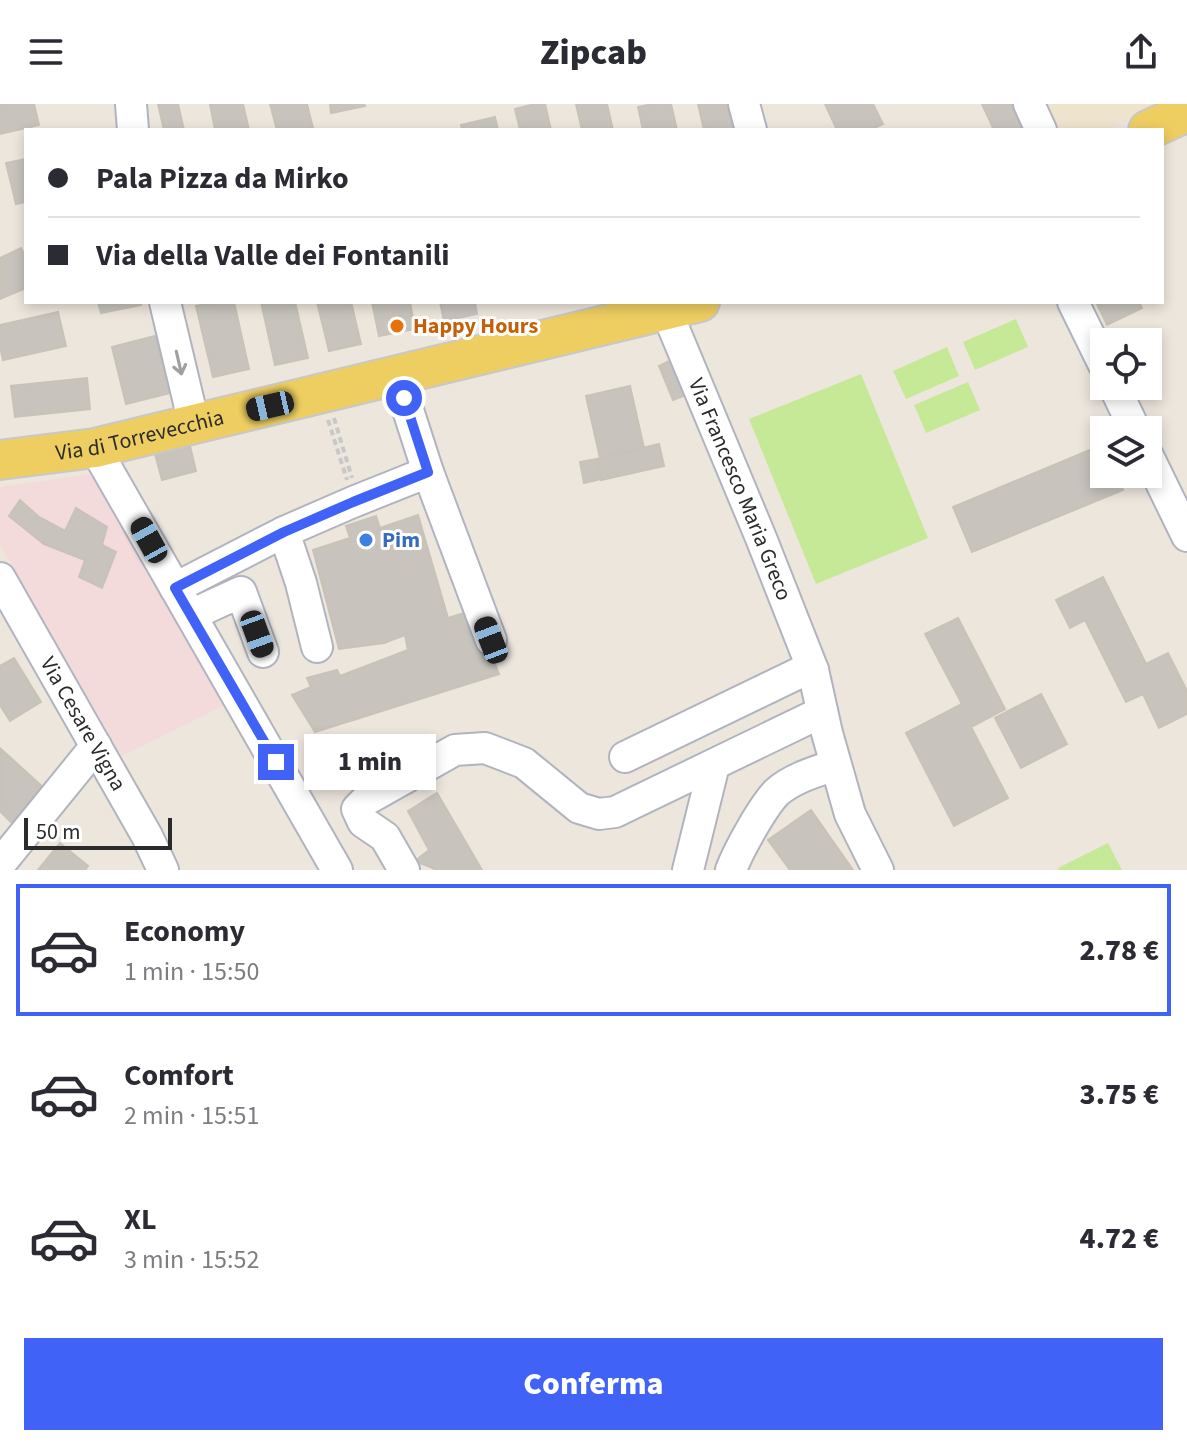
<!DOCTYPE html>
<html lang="it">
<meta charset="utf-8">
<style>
:root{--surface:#fff;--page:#f7f7f7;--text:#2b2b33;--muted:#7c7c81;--line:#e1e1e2;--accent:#4062f7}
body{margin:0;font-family:"Source Sans 3",sans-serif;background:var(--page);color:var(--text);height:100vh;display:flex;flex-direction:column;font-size:30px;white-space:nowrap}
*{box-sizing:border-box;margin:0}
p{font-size:26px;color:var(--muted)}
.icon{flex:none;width:44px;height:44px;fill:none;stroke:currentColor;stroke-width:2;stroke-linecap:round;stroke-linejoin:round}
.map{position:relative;height:766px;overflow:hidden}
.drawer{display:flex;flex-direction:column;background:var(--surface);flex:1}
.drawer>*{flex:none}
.banner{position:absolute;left:24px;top:24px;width:1140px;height:176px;border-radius:0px;box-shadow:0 4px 12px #0003;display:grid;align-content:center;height:176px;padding:0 24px;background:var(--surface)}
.tools{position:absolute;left:1090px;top:224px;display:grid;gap:16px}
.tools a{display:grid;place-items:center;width:72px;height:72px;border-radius:0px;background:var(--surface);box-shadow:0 4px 12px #0003;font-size:40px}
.scale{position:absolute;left:24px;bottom:20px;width:148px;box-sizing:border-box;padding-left:8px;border:4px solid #2b2b2b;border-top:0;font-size:22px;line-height:28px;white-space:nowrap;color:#2b2b2b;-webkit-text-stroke:6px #fff;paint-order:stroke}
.end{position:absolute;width:36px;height:36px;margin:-18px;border:10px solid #4062f7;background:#fff;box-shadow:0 0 0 4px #fff}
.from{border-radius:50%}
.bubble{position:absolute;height:56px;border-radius:0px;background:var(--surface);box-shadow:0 4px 12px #0003;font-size:26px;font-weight:800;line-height:56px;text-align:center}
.car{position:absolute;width:24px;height:48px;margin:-24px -12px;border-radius:10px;box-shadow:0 0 6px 2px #0007;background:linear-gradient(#222 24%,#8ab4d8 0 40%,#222 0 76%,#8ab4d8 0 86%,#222 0)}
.banner b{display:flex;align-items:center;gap:28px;height:76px;font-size:30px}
.banner b+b{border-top:2px solid var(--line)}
.banner i{width:20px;height:20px;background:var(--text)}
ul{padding:14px 0 0;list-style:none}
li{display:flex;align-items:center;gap:24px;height:132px;margin:0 16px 12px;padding:0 8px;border:4px solid transparent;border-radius:0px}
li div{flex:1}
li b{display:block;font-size:30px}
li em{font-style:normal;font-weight:800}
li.active{border-color:var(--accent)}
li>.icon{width:72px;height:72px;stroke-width:1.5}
.cta{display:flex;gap:16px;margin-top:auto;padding:16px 24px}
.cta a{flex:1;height:92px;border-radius:0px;background:var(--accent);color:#fff;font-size:32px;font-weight:800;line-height:92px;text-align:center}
header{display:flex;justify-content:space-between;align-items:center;height:104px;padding:0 24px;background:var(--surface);font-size:36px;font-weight:800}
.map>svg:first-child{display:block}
</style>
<header><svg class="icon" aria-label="menu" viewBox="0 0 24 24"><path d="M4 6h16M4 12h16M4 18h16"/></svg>Zipcab<svg class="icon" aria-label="share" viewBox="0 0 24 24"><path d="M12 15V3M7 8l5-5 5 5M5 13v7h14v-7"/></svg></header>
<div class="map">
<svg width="1187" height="766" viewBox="0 0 1187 766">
<rect width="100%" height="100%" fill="#ede6dd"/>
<!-- education -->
<polygon fill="#eee3cd" points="1045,0 1162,0 1107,26 1057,26"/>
<!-- medical -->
<polygon fill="#f3dbdc" points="96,369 229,599 122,652 0,441 0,383"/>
<!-- pitch -->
<g fill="#c6e997">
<polygon points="1016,215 1028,243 975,266 963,238"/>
<polygon points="947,243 959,272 906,295 893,267"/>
<polygon points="861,270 928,434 816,480 749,315"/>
<polygon points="968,278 980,306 926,329 914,301"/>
<polygon points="1108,739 1122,766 1059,766 1058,764"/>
</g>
<!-- building -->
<g fill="#c8c3bd" stroke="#c8c2b7" stroke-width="2">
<polygon points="0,0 34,0 39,21 0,30"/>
<polygon points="158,0 178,0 184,26 164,26"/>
<polygon points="210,0 243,0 249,26 215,26"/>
<polygon points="270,0 307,0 313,24 305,26 277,26"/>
<polygon points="330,0 364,0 365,2 331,9"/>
<polygon points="535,0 545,0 551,26 520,26 515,5"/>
<polygon points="576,0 607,0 613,26 582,26"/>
<polygon points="653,0 671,0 677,26 643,26 638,3"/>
<polygon points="698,0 727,0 733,24 722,26 704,26"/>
<polygon points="825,0 873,0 883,20 870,26 837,26"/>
<polygon points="982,0 1011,0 1022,26 994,26"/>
<polygon points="495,13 498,26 462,26 461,21"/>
<polygon points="26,55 26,98 16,100 6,59"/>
<polygon points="21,144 26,155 26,184 0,195 0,154"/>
<polygon points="98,198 140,198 141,201 101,209"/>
<polygon points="215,198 234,198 249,265 213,273 196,202"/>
<polygon points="261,198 295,198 308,254 275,261"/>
<polygon points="317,198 351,198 361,240 329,247"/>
<polygon points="372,198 410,198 415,225 379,232"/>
<polygon points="440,198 475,198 477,210 444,217"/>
<polygon points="1096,198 1139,198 1142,204 1107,221"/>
<polygon points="58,208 66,242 3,256 0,242 0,221"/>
<polygon points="155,232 170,289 126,300 112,243"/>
<polygon points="671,256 686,291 673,296 659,262"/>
<polygon points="87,274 90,305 15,313 11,282"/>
<polygon points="630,282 644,344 600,354 586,292"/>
<polygon points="659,340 664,362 601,376 597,355"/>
<polygon points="1104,340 1104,370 1116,370 1123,386 972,448 953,403"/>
<polygon points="190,342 196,367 162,376 155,350"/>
<polygon points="597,355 601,375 584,379 580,358"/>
<polygon points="20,396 39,413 65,427 76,404 107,423 102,441 116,448 102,484 79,473 85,456 44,440 9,412"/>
<polygon points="418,411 448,514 474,506 499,570 315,628 292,591 311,583 307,574 337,566 340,572 408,546 405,531 384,539 339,545 313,446 350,434 346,422 376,412 380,424"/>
<polygon points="1103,473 1146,560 1168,549 1187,587 1187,610 1159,624 1143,590 1126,598 1085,516 1070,524 1056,496"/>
<polygon points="958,514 1005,605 971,623 1008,694 954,722 906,629 962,600 925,530"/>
<polygon points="14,554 41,598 10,617 0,601 0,562"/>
<polygon points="1041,590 1067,640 1021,664 995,614"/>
<polygon points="1,645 45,685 13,720 0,707"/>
<polygon points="437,689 482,766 437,766 415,757 429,746 408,707"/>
<polygon points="811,706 853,766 790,766 768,736"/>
<polygon points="60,739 88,762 85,766 38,766"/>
</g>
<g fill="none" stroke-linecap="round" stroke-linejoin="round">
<!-- minor casing -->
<g stroke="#b1b4be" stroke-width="34">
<g id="minor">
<polyline points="131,0 133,26"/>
<polyline points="744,0 751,26"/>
<polyline points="1029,0 1041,26"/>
<polyline points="165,198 194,320"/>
<polyline points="1073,198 1104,261"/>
<path id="s1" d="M 666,206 L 761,434 L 813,566 L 827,629 L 850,710 L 878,766"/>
<polyline points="1114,282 1135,326"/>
<polyline points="95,344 337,766"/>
<polyline points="1148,352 1187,432"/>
<polyline points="428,368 491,536"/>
<path id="s2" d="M 0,474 L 147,732 L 163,766"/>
<polyline points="175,484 284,428"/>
<polyline points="191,511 241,488 263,548"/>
<polyline points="317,543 301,479 284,428 353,398 428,368 397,272"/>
<polyline points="625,653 801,568 813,566"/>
<polyline points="0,760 96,642"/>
<polyline points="404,766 385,733 363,718 357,705 366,696 455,646 485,644 524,659 579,704 599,710 615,708 822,608"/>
<polyline points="688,766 714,661"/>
<path d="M 731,766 C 738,747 763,702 777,688 C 793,674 815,668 835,661"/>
</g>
</g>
<!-- major casing -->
<g stroke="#c8c8c8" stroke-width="42">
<g id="major">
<polyline points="1148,26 1187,8"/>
<path id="s3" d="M 0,356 L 95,344 L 194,320 L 700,198"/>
</g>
</g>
<!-- path -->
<g stroke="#c8c8c8" stroke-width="4" stroke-dasharray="6 4" stroke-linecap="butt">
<polyline points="334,314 352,374"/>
<polyline points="328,316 347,376"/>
</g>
<!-- minor -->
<use href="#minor" stroke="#fff" stroke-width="30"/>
<!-- major -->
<use href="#major" stroke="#eece61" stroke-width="38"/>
</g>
<!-- one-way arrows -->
<defs><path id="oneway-shaft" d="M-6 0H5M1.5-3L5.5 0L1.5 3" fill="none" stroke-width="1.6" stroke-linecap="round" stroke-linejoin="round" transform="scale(2)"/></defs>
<use stroke="#a0a0a0" href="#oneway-shaft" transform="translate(179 259) rotate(77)"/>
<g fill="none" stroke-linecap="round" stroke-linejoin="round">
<!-- route -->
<polyline stroke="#4062f7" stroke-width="10" points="276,658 175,484 284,428 353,398 428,368 404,294"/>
</g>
<!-- markers -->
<circle fill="#e8710a" stroke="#fff" stroke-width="3" cx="397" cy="222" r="8"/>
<circle fill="#3f7fe0" stroke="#fff" stroke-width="3" cx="366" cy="436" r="8"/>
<g text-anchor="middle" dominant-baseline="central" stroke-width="6" stroke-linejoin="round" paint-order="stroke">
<!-- food labels -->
<g font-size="22" font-weight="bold" fill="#c56008" stroke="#fff" text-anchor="start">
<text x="413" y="222">Happy Hours</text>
</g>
<!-- street labels -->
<g font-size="22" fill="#2b2b2b" stroke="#fff">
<text stroke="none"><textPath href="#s3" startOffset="142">Via di Torrevecchia</textPath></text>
<text stroke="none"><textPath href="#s1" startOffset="194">Via Francesco Maria Greco</textPath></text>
<text stroke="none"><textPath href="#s2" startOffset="168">Via Cesare Vigna</textPath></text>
</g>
<!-- shop labels -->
<g font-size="22" font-weight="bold" fill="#366cbe" stroke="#fff" text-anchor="start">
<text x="382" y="436">Pim</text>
</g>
</g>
</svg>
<div class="tools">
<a><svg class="icon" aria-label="locate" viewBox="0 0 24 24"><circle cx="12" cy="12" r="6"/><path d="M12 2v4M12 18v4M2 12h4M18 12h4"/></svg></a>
<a><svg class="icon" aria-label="layers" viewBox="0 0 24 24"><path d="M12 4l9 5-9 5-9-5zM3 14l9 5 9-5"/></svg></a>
</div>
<div class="scale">50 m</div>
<i class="end from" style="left:404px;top:294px"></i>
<i class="end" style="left:276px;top:658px"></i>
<div class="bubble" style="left:304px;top:630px;width:132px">1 min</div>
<i class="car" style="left:270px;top:302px;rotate:257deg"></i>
<i class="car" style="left:149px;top:436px;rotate:331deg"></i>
<i class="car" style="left:257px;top:530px;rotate:160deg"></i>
<i class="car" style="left:491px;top:536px;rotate:339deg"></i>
<div class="banner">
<b><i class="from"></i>Pala Pizza da Mirko</b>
<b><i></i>Via della Valle dei Fontanili</b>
</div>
</div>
<section class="drawer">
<ul>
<li class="active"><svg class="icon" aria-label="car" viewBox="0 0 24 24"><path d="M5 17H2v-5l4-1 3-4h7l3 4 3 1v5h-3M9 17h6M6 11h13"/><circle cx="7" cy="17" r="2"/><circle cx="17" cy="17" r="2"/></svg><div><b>Economy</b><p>1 min · 15:50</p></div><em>2.78 €</em></li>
<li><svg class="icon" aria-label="car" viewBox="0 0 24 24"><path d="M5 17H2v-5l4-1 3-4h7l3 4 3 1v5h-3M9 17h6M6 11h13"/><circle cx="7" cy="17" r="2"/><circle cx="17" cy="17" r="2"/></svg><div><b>Comfort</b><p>2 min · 15:51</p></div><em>3.75 €</em></li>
<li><svg class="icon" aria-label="car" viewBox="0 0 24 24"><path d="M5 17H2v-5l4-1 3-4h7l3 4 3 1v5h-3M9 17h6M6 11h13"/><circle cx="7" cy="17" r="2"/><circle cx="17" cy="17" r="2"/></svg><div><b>XL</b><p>3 min · 15:52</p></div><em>4.72 €</em></li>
</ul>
<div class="cta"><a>Conferma</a></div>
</section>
